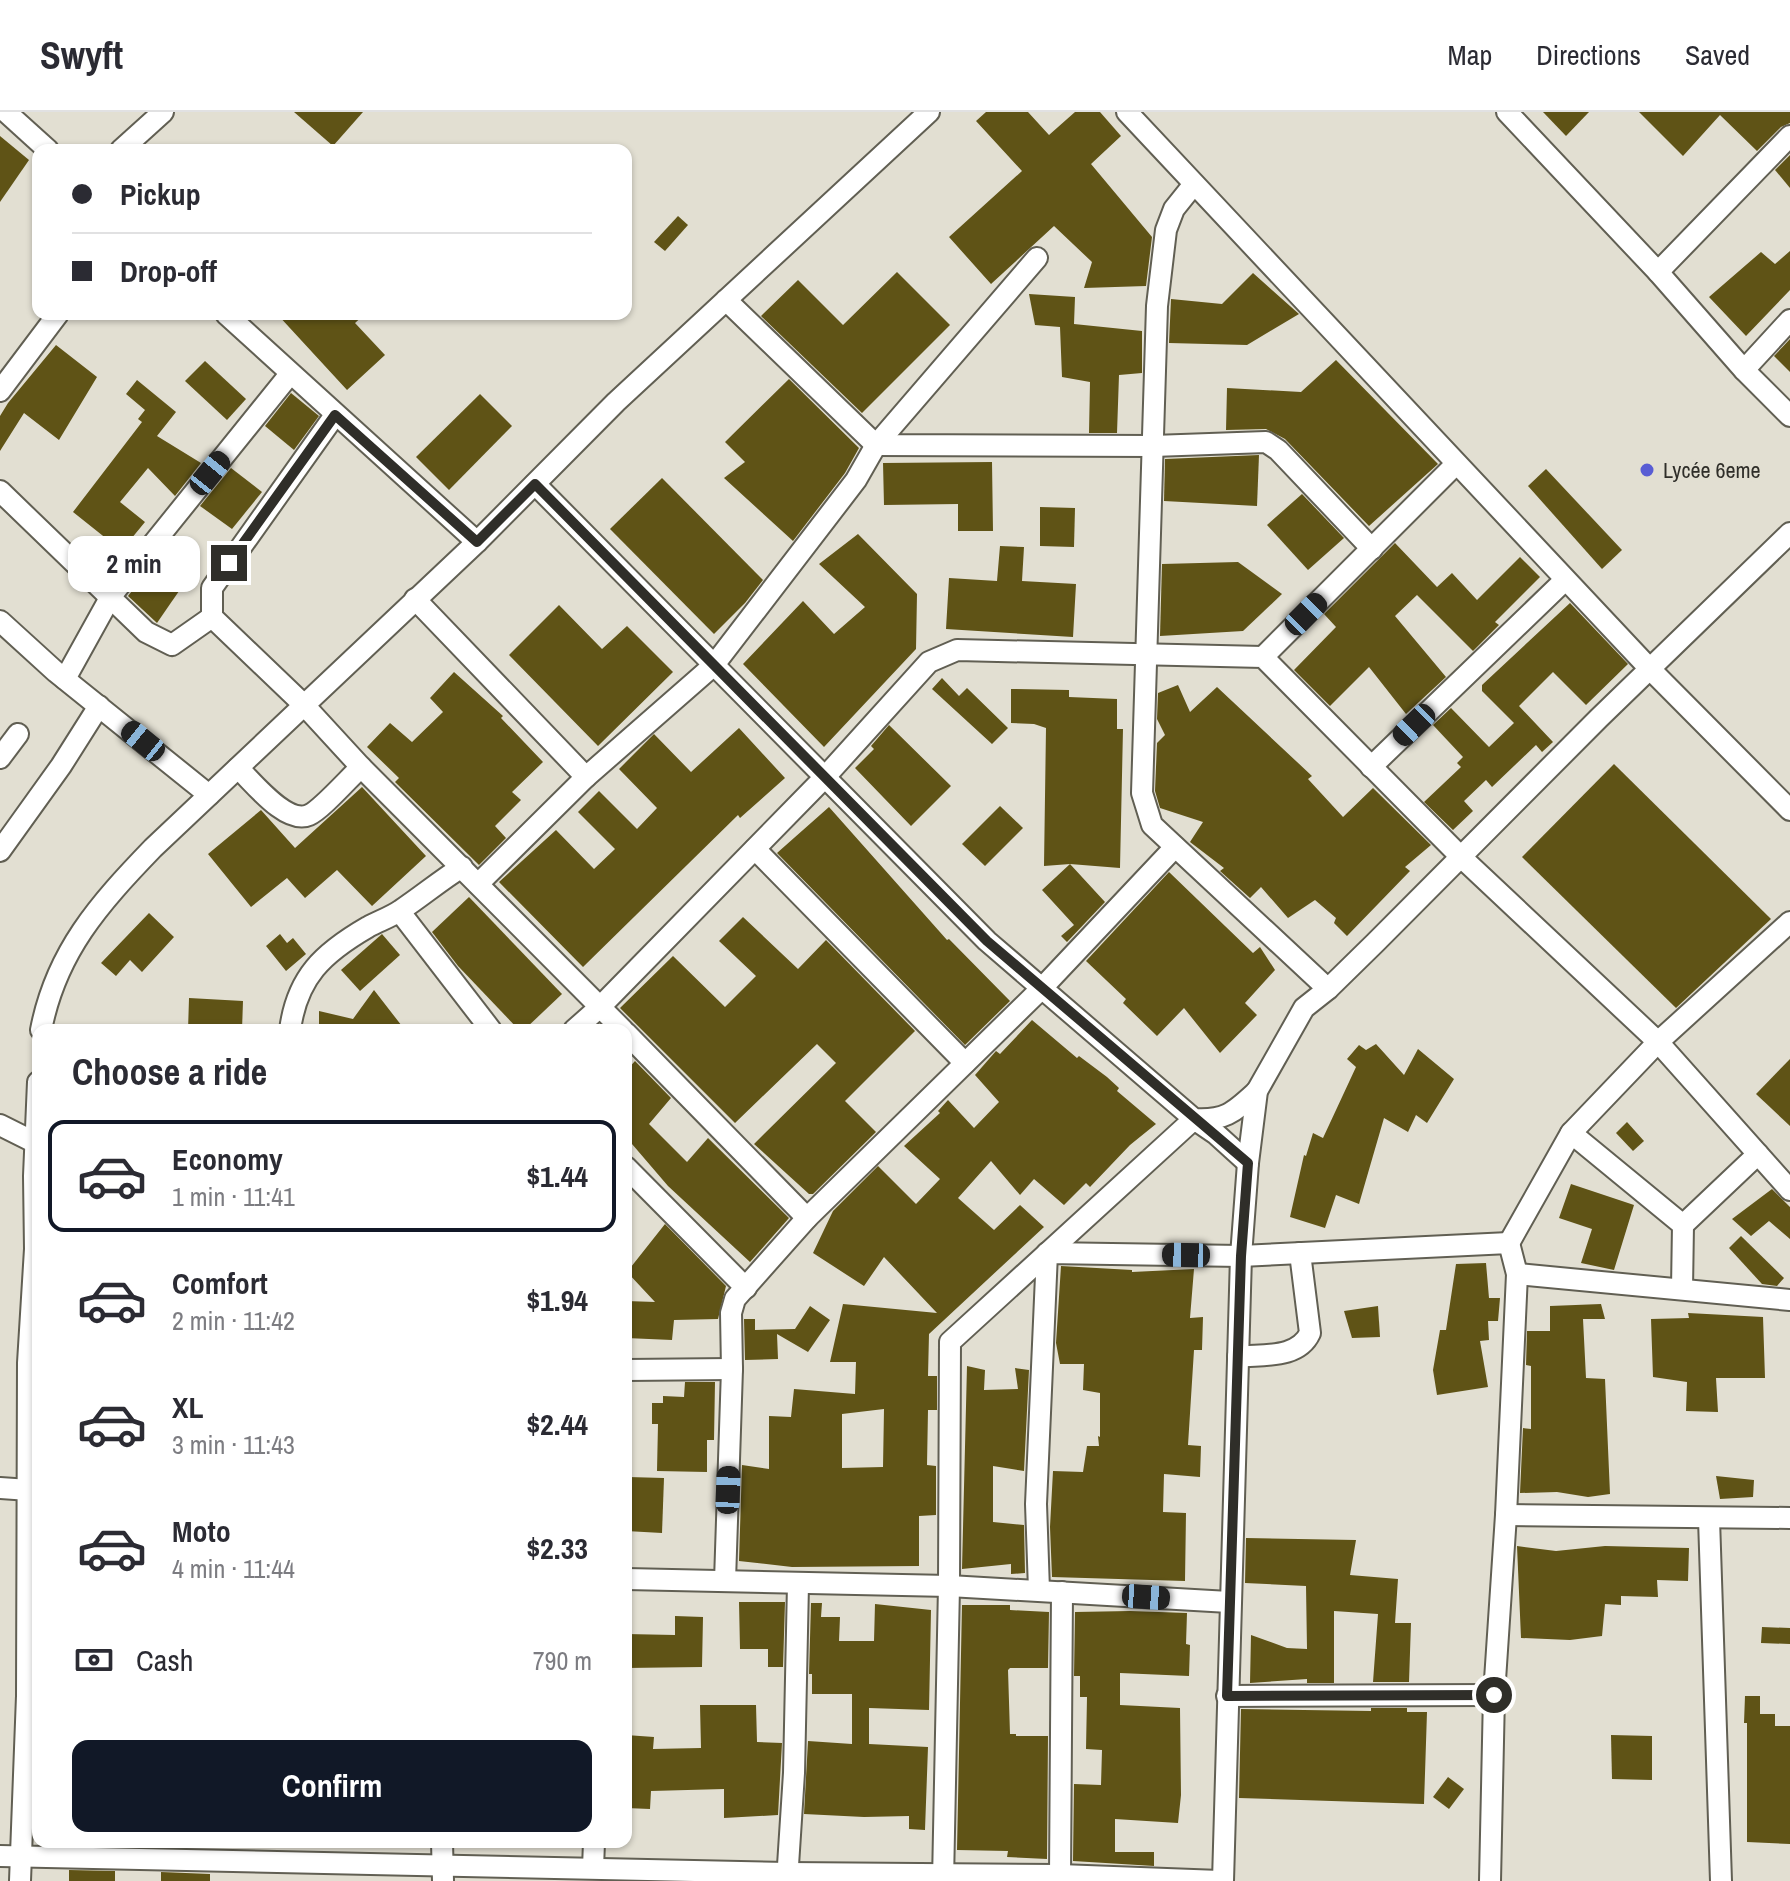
<!DOCTYPE html>
<meta charset="utf-8">
<style>
:root{--surface:#fff;--page:#f2f2f3;--text:#2b2b33;--muted:#7c7c81;--line:#e1e1e2;--accent:#111827}
body{margin:0;font-family:"Archivo Narrow",sans-serif;background:var(--page);color:var(--text);height:100vh;display:flex;flex-direction:column;font-size:30px;white-space:nowrap}
*{box-sizing:border-box;margin:0}
p{font-size:26px;color:var(--muted)}
.icon{flex:none;width:44px;height:44px;fill:none;stroke:currentColor;stroke-width:2;stroke-linecap:round;stroke-linejoin:round}
.map{position:relative;flex:1;overflow:hidden}
.panel{position:absolute;left:32px;top:912px;width:600px;height:824px;display:flex;flex-direction:column;background:var(--surface);border-radius:16px;box-shadow:0 2px 6px #0004}
.panel>*{flex:none}
.hud{position:absolute;left:32px;top:32px;width:600px;height:176px;border-radius:16px;box-shadow:0 2px 6px #0004;display:grid;align-content:center;height:176px;padding:0 40px;background:var(--surface)}
.end{position:absolute;width:36px;height:36px;margin:-18px;border:10px solid #2f2e29;background:#fff;box-shadow:0 0 0 4px #fff}
.from{border-radius:50%}
.bubble{position:absolute;height:56px;border-radius:16px;background:var(--surface);box-shadow:0 2px 6px #0004;font-size:26px;font-weight:700;line-height:56px;text-align:center}
.car{position:absolute;width:24px;height:48px;margin:-24px -12px;border-radius:10px;box-shadow:0 0 6px 2px #0007;background:linear-gradient(#222 24%,#8ab4d8 0 40%,#222 0 76%,#8ab4d8 0 86%,#222 0)}
.hud b{display:flex;align-items:center;gap:28px;height:76px;font-size:30px}
.hud b+b{border-top:2px solid var(--line)}
.hud i{width:20px;height:20px;background:var(--text)}
ul{padding:0;list-style:none}
li{display:flex;align-items:center;gap:24px;height:112px;margin:0 16px 12px;padding:0 24px;border:4px solid transparent;border-radius:16px}
li div{flex:1}
li b{display:block;font-size:30px}
li em{font-style:normal;font-weight:700}
li.on{border-color:var(--accent)}
li>.icon{width:72px;height:72px;stroke-width:1.5}
h2{padding:0 40px;font-size:36px;line-height:96px}
.pay{display:flex;align-items:center;gap:20px;height:88px;padding:0 40px;font-size:30px}
.pay p{margin-inline-start:auto}
.primary-button{display:flex;gap:16px;margin-top:auto;padding:16px 40px}
.primary-button a{flex:1;height:92px;border-radius:16px;background:var(--accent);color:#fff;font-size:32px;font-weight:700;line-height:92px;text-align:center}
header{display:flex;align-items:center;gap:48px;box-sizing:border-box;height:112px;padding:0 40px;background:var(--surface);border-bottom:2px solid var(--line)}
header strong{font-size:38px}
nav{display:flex;gap:44px;margin-inline-start:auto;font-size:28px}
.map>svg:first-child{display:block}
</style>
<header>
<strong>Swyft</strong>
<nav><a>Map</a><a>Directions</a><a>Saved</a></nav>
</header>
<div class="map">
<svg width="1790" height="1769" viewBox="0 0 1790 1769">
<rect width="100%" height="100%" fill="#e2dfd2"/>
<!-- building -->
<g fill="#5f5316" fill-rule="evenodd">
<polygon points="294,0 363,0 333,34"/>
<polygon points="986,0 1028,0 1049,23 1075,0 1100,0 1121,24 1091,52 1152,125 1146,174 1084,176 1092,150 1054,114 991,172 949,125 1022,59 976,9"/>
<polygon points="1543,0 1589,0 1566,24"/>
<polygon points="1639,0 1790,0 1790,11 1781,15 1757,39 1720,3 1683,44"/>
<polygon points="0,24 29,48 0,90"/>
<polygon points="1790,43 1790,76 1775,58"/>
<polygon points="678,104 688,113 665,139 654,130"/>
<polygon points="1790,139 1790,178 1746,224 1709,185 1761,140 1775,152"/>
<polygon points="897,160 950,213 862,301 761,204 798,168 843,213"/>
<polygon points="1253,161 1299,202 1247,233 1169,231 1171,187 1222,192"/>
<polygon points="1029,182 1075,185 1074,212 1142,219 1142,261 1119,263 1117,321 1089,321 1090,270 1062,265 1060,215 1035,213"/>
<polygon points="277,202 365,202 355,211 385,243 347,278"/>
<polygon points="1790,227 1790,260 1774,244"/>
<polygon points="56,233 97,265 59,328 24,301 0,339 0,304 8,291"/>
<polygon points="1336,248 1438,352 1369,414 1285,327 1266,317 1226,318 1227,276 1301,280"/>
<polygon points="205,249 246,287 227,308 185,269"/>
<polygon points="789,267 859,336 845,361 793,429 724,366 745,350 725,330"/>
<polygon points="137,268 176,300 157,324 201,351 175,384 148,356 120,390 145,410 131,427 137,431 127,443 73,400 142,310 138,307 145,298 126,282"/>
<polygon points="291,281 319,304 294,338 265,314"/>
<polygon points="480,282 512,314 449,378 416,345"/>
<polygon points="1259,343 1257,394 1164,389 1165,347"/>
<polygon points="992,350 993,419 958,419 958,392 884,393 883,351"/>
<polygon points="231,356 262,380 232,417 200,394"/>
<polygon points="1546,357 1622,438 1602,457 1528,374"/>
<polygon points="662,366 763,468 745,491 714,522 610,417"/>
<polygon points="1302,382 1344,426 1308,458 1267,413"/>
<polygon points="1040,395 1075,396 1074,435 1040,434"/>
<polygon points="858,422 917,482 916,537 824,635 743,552 803,489 834,522 865,495 819,452"/>
<polygon points="1395,431 1437,475 1452,461 1477,488 1520,445 1540,465 1495,510 1499,513 1473,539 1417,483 1395,504 1446,565 1406,602 1369,555 1330,594 1294,558 1336,515 1324,502"/>
<polygon points="1000,434 1024,435 1022,469 1076,472 1073,525 946,517 949,466 997,469"/>
<polygon points="158,446 188,466 157,511 128,484"/>
<polygon points="1238,450 1282,482 1243,519 1160,524 1162,452"/>
<polygon points="1570,491 1628,552 1586,593 1553,560 1519,594 1553,630 1542,640 1536,633 1492,675 1486,668 1464,689 1473,699 1453,718 1424,690 1461,655 1457,651 1463,645 1433,613 1451,596 1489,635 1514,611 1482,579 1482,573"/>
<polygon points="559,493 602,537 627,514 673,560 598,634 509,543"/>
<polygon points="454,560 503,604 501,606 543,650 512,680 521,688 495,714 506,726 479,753 395,670 399,666 367,635 390,611 412,630 443,600 430,586"/>
<polygon points="942,566 959,584 967,576 1008,616 992,632 932,577"/>
<polygon points="1178,573 1190,600 1217,575 1312,664 1308,667 1343,705 1373,676 1431,733 1405,755 1410,759 1347,824 1334,811 1336,806 1315,788 1288,806 1261,775 1250,786 1220,759 1224,756 1190,730 1203,710 1160,696 1155,679 1157,631 1165,623 1157,607 1158,581"/>
<polygon points="1011,577 1069,578 1069,585 1117,587 1117,617 1123,617 1120,756 1070,752 1044,754 1046,616 1034,612 1011,611"/>
<polygon points="889,613 951,674 911,714 855,656 874,637 871,634"/>
<polygon points="739,616 785,666 740,706 738,703 583,855 499,770 556,718 594,757 615,737 578,700 599,679 637,717 657,696 619,657 654,622 691,660"/>
<polygon points="1614,652 1771,807 1676,896 1522,745"/>
<polygon points="362,675 426,744 372,794 337,758 305,786 287,766 251,795 208,742 261,698 295,736"/>
<polygon points="1000,694 1023,716 985,754 962,732"/>
<polygon points="829,695 947,828 949,827 1010,889 965,933 777,741"/>
<polygon points="1070,752 1105,790 1067,830 1061,824 1074,813 1042,778"/>
<polygon points="1169,760 1253,841 1260,835 1275,858 1245,891 1257,903 1220,941 1184,896 1157,924 1123,891 1126,887 1086,849"/>
<polygon points="469,785 562,882 524,918 519,918 458,854 432,820"/>
<polygon points="149,801 174,825 142,860 130,848 116,864 101,851"/>
<polygon points="743,805 798,857 826,828 915,919 845,989 876,1020 813,1082 809,1082 754,1032 836,951 817,932 735,1011 620,896 673,844 725,895 756,864 719,829"/>
<polygon points="280,822 287,831 293,826 306,842 286,859 266,834"/>
<polygon points="382,822 400,843 360,879 341,858"/>
<polygon points="374,878 405,918 319,918 319,899 353,907"/>
<polygon points="189,886 243,889 242,918 188,918"/>
<path d="M 1032,908 L 1077,946 L 1079,944 L 1107,965 L 1119,976 L 1117,979 L 1156,1012 L 1130,1033 L 1090,1075 L 1086,1071 L 1064,1093 L 1034,1067 L 1020,1083 L 991,1049 L 958,1086 L 994,1118 L 1020,1093 L 1044,1115 L 929,1222 L 928,1264 L 937,1264 L 937,1298 L 928,1298 L 927,1353 L 936,1354 L 936,1403 L 919,1404 L 919,1454 L 792,1455 L 739,1449 L 742,1353 L 769,1357 L 769,1304 L 791,1305 L 794,1277 L 855,1282 L 856,1250 L 830,1250 L 843,1192 L 937,1201 L 884,1145 L 864,1174 L 813,1141 L 833,1099 L 878,1054 L 916,1092 L 940,1067 L 904,1034 L 940,1001 L 938,999 L 948,988 L 974,1016 L 999,990 L 975,963 L 996,939 L 1000,942 ZM 884,1297 L 883,1355 L 842,1356 L 842,1302 Z"/>
<polygon points="1376,932 1404,963 1418,937 1454,967 1427,1011 1416,1003 1408,1020 1384,1006 1359,1092 1336,1083 1325,1116 1290,1105 1304,1043 1306,1044 1313,1021 1323,1026 1356,955 1347,947 1359,933 1366,938"/>
<polygon points="1790,947 1790,1014 1756,982"/>
<polygon points="635,949 671,986 649,1012 687,1050 708,1026 789,1106 750,1150 668,1074 626,1025 626,959"/>
<polygon points="1627,1010 1644,1029 1633,1039 1616,1021"/>
<polygon points="1571,1072 1634,1093 1614,1158 1581,1151 1592,1117 1559,1106"/>
<polygon points="1772,1077 1790,1095 1790,1127 1769,1109 1751,1124 1732,1107"/>
<polygon points="665,1112 726,1174 718,1207 674,1208 672,1228 626,1226 626,1189 655,1190 627,1160"/>
<polygon points="1741,1124 1784,1166 1777,1174 1762,1172 1729,1136"/>
<polygon points="1486,1151 1489,1186 1500,1186 1498,1209 1488,1209 1489,1228 1480,1229 1488,1275 1437,1283 1433,1258 1440,1218 1446,1218 1456,1152"/>
<polygon points="1061,1154 1132,1158 1132,1160 1194,1157 1190,1206 1203,1205 1202,1238 1194,1238 1188,1333 1201,1334 1200,1365 1164,1362 1163,1400 1186,1401 1185,1469 1052,1465 1050,1415 1053,1359 1083,1360 1087,1334 1099,1334 1098,1324 1100,1325 1100,1281 1083,1278 1084,1252 1060,1252 1056,1231"/>
<polygon points="1601,1192 1605,1207 1583,1207 1586,1266 1605,1267 1610,1382 1588,1385 1557,1380 1520,1381 1523,1316 1531,1317 1531,1254 1526,1253 1527,1219 1550,1219 1550,1194"/>
<polygon points="810,1194 830,1208 808,1240 777,1222 778,1247 745,1248 744,1207 755,1207 755,1218 795,1217"/>
<polygon points="1378,1194 1380,1225 1352,1226 1344,1199"/>
<polygon points="1688,1201 1763,1205 1765,1266 1716,1266 1718,1300 1686,1299 1687,1270 1653,1265 1651,1207 1689,1206"/>
<polygon points="967,1254 985,1258 984,1278 1018,1277 1015,1256 1029,1258 1024,1359 993,1354 993,1410 1024,1413 1025,1461 1011,1462 1011,1452 962,1457"/>
<polygon points="685,1270 715,1270 714,1328 707,1328 707,1360 657,1359 658,1312 652,1312 652,1291 663,1291 663,1284 684,1285"/>
<polygon points="1716,1364 1754,1368 1753,1385 1720,1387"/>
<polygon points="628,1365 664,1366 662,1421 626,1419"/>
<polygon points="1246,1426 1356,1428 1350,1463 1398,1467 1395,1511 1411,1511 1409,1570 1373,1570 1378,1502 1334,1499 1334,1571 1307,1571 1307,1567 1250,1571 1251,1523 1287,1536 1307,1537 1306,1474 1245,1471"/>
<polygon points="1517,1434 1556,1439 1605,1434 1689,1436 1688,1469 1657,1468 1658,1485 1621,1484 1621,1493 1605,1492 1602,1524 1570,1528 1521,1526"/>
<polygon points="739,1490 785,1490 783,1555 768,1555 768,1537 740,1537"/>
<polygon points="811,1491 822,1491 821,1505 840,1505 839,1529 874,1529 875,1492 931,1498 929,1598 869,1596 869,1632 928,1635 925,1718 909,1717 909,1704 864,1705 804,1702 808,1629 852,1632 852,1582 812,1582 812,1562 809,1562"/>
<polygon points="962,1493 1010,1493 1010,1498 1049,1500 1048,1556 1010,1556 1008,1558 1010,1622 1016,1622 1016,1624 1048,1624 1047,1747 1007,1745 1008,1739 957,1738"/>
<polygon points="1130,1499 1187,1501 1186,1532 1190,1533 1189,1564 1120,1561 1120,1593 1180,1596 1181,1683 1178,1711 1115,1707 1115,1740 1154,1740 1154,1754 1073,1749 1074,1672 1101,1673 1102,1638 1086,1637 1087,1585 1080,1585 1080,1564 1074,1564 1075,1500"/>
<polygon points="675,1504 703,1505 702,1555 626,1556 626,1522 675,1523"/>
<polygon points="1762,1515 1790,1516 1790,1532 1761,1531"/>
<polygon points="1745,1584 1760,1584 1760,1602 1775,1602 1775,1614 1790,1614 1790,1732 1747,1730 1747,1611 1744,1611"/>
<polygon points="700,1593 756,1593 757,1630 782,1631 778,1703 724,1706 724,1677 651,1679 650,1697 626,1696 626,1623 654,1625 653,1637 701,1636"/>
<polygon points="1371,1596 1407,1596 1407,1600 1427,1600 1424,1692 1239,1686 1241,1597 1371,1599"/>
<polygon points="1611,1623 1652,1624 1652,1668 1612,1667"/>
<polygon points="1448,1665 1464,1677 1449,1697 1433,1685"/>
<polygon points="161,1730 211,1730 211,1736 161,1734"/>
<polygon points="69,1758 115,1759 115,1769 69,1769"/>
<polygon points="161,1760 210,1762 210,1769 161,1769"/>
</g>
<g fill="none" stroke-linecap="round" stroke-linejoin="round">
<!-- minor casing -->
<g stroke="#615f53" stroke-width="24">
<g id="minor">
<polyline points="6,0 48,38"/>
<polyline points="1127,0 1650,557 1790,698"/>
<polyline points="1507,0 1658,160 1744,258 1790,304"/>
<polyline points="121,38 163,0"/>
<polyline points="1194,72 1174,97 1166,118 1157,194 1142,681 1152,713 1328,877"/>
<polyline points="1658,160 1790,24"/>
<polyline points="726,188 876,333 1153,334 1266,330 1278,338 1372,437"/>
<polyline points="226,202 477,430"/>
<polyline points="1744,258 1790,208"/>
<polyline points="0,279 58,202"/>
<polyline points="335,303 212,476 212,505 304,593 361,655 623,918"/>
<path d="M 535,372 L 987,829 L 1194,1007 C 1226,1009 1234,1000 1257,979"/>
<polyline points="0,379 146,520 172,533 212,505"/>
<polyline points="415,487 586,665"/>
<polyline points="0,509 56,560 209,683"/>
<polyline points="1263,545 1455,353"/>
<polyline points="65,567 111,484 290,262"/>
<polyline points="0,646 18,622"/>
<polyline points="1371,655 1565,468"/>
<path d="M 238,656 C 253,670 286,713 309,703 C 321,698 350,665 361,655"/>
<polyline points="755,737 965,951"/>
<polyline points="0,739 61,654 99,594"/>
<polyline points="478,772 586,665 714,553 856,368 876,333 1037,146"/>
<polyline points="400,800 491,918"/>
<path d="M 41,918 C 56,840 99,792 153,736 L 477,430 L 616,290 L 929,0"/>
<path d="M 290,918 C 297,865 323,841 368,815 C 379,809 391,805 401,798 C 422,784 441,768 462,755"/>
<polyline points="574,918 600,895 825,665 929,550 957,538 1263,545 1460,744 1658,930 1790,1078"/>
<polyline points="626,921 807,1106"/>
<polyline points="0,1013 36,1031"/>
<polyline points="1571,1021 1683,1113 1682,1177"/>
<polyline points="626,1055 746,1176"/>
<polyline points="1683,1113 1758,1042"/>
<polyline points="1509,1131 1571,1021 1658,930 1790,810"/>
<polyline points="1517,1162 1790,1188"/>
<path d="M 1238,1245 C 1263,1242 1298,1247 1310,1221 L 1300,1141"/>
<polyline points="626,1258 732,1257"/>
<polyline points="0,1376 29,1378"/>
<polyline points="1506,1403 1790,1406"/>
<polyline points="1709,1407 1721,1769"/>
<polyline points="626,1467 949,1474 1229,1490"/>
<polyline points="725,1469 732,1257 731,1201 735,1187 807,1106 1042,876 1175,735"/>
<polyline points="1039,1478 1036,1392 1047,1141 1241,1144 1509,1131 1517,1162 1506,1403 1494,1583 1490,1769"/>
<polyline points="1227,1584 1494,1583"/>
<polyline points="442,1730 443,1769"/>
<polyline points="0,1744 787,1761 1060,1763 1220,1769"/>
<polyline points="593,1756 594,1730"/>
<polyline points="1060,1763 1062,1480"/>
<polyline points="20,1769 27,1584 28,1251 35,1137 34,1064 38,970"/>
<polyline points="787,1769 794,1661 798,1472"/>
<polyline points="943,1769 949,1474 950,1230 1194,1007 1216,1022 1248,1051"/>
<polyline points="1223,1769 1241,1144 1248,1051 1257,979 1304,896 1328,877 1375,831 1599,606 1790,421"/>
</g>
</g>
<!-- minor -->
<use href="#minor" stroke="#fff" stroke-width="20"/>
</g>
<g fill="none" stroke-linecap="round" stroke-linejoin="round">
<!-- route -->
<polyline stroke="#2f2e29" stroke-width="10" points="229,451 335,303 477,430 535,372 987,829 1248,1051 1241,1144 1227,1584 1494,1583"/>
</g>
<!-- markers -->
<circle fill="#595dd4" stroke="#e2dfd2" stroke-width="3" cx="1647" cy="358" r="8"/>
<g text-anchor="middle" dominant-baseline="central" stroke-width="8" stroke-linejoin="round" paint-order="stroke">
<!-- poi labels -->
<g font-size="22" fill="#2f2e29" stroke="#e2dfd2" text-anchor="start">
<text x="1663" y="358">Lycée 6eme</text>
</g>
</g>
</svg>
<i class="end from" style="left:1494px;top:1583px"></i>
<i class="end" style="left:229px;top:451px"></i>
<div class="bubble" style="left:68px;top:424px;width:132px">2 min</div>
<i class="car" style="left:210px;top:361px;rotate:39deg"></i>
<i class="car" style="left:1306px;top:502px;rotate:45deg"></i>
<i class="car" style="left:1414px;top:613px;rotate:226deg"></i>
<i class="car" style="left:143px;top:629px;rotate:309deg"></i>
<i class="car" style="left:1186px;top:1143px;rotate:271deg"></i>
<i class="car" style="left:728px;top:1378px;rotate:2deg"></i>
<i class="car" style="left:1146px;top:1485px;rotate:94deg"></i>
<div class="hud">
<b><i class="from"></i>Pickup</b>
<b><i></i>Drop-off</b>
</div>
<section class="panel">
<h2>Choose a ride</h2>
<ul>
<li class="on"><svg class="icon" aria-label="car" viewBox="0 0 24 24"><path d="M5 17H2v-5l4-1 3-4h7l3 4 3 1v5h-3M9 17h6M6 11h13"/><circle cx="7" cy="17" r="2"/><circle cx="17" cy="17" r="2"/></svg><div><b>Economy</b><p>1 min · 11:41</p></div><em>$1.44</em></li>
<li><svg class="icon" aria-label="car" viewBox="0 0 24 24"><path d="M5 17H2v-5l4-1 3-4h7l3 4 3 1v5h-3M9 17h6M6 11h13"/><circle cx="7" cy="17" r="2"/><circle cx="17" cy="17" r="2"/></svg><div><b>Comfort</b><p>2 min · 11:42</p></div><em>$1.94</em></li>
<li><svg class="icon" aria-label="car" viewBox="0 0 24 24"><path d="M5 17H2v-5l4-1 3-4h7l3 4 3 1v5h-3M9 17h6M6 11h13"/><circle cx="7" cy="17" r="2"/><circle cx="17" cy="17" r="2"/></svg><div><b>XL</b><p>3 min · 11:43</p></div><em>$2.44</em></li>
<li><svg class="icon" aria-label="car" viewBox="0 0 24 24"><path d="M5 17H2v-5l4-1 3-4h7l3 4 3 1v5h-3M9 17h6M6 11h13"/><circle cx="7" cy="17" r="2"/><circle cx="17" cy="17" r="2"/></svg><div><b>Moto</b><p>4 min · 11:44</p></div><em>$2.33</em></li>
</ul>
<div class="pay"><svg class="icon" aria-label="cash" viewBox="0 0 24 24"><path d="M3 7h18v10H3z"/><circle cx="12" cy="12" r="2"/></svg>Cash<p>790 m</p></div>
<div class="primary-button"><a>Confirm</a></div>
</section>
</div>
